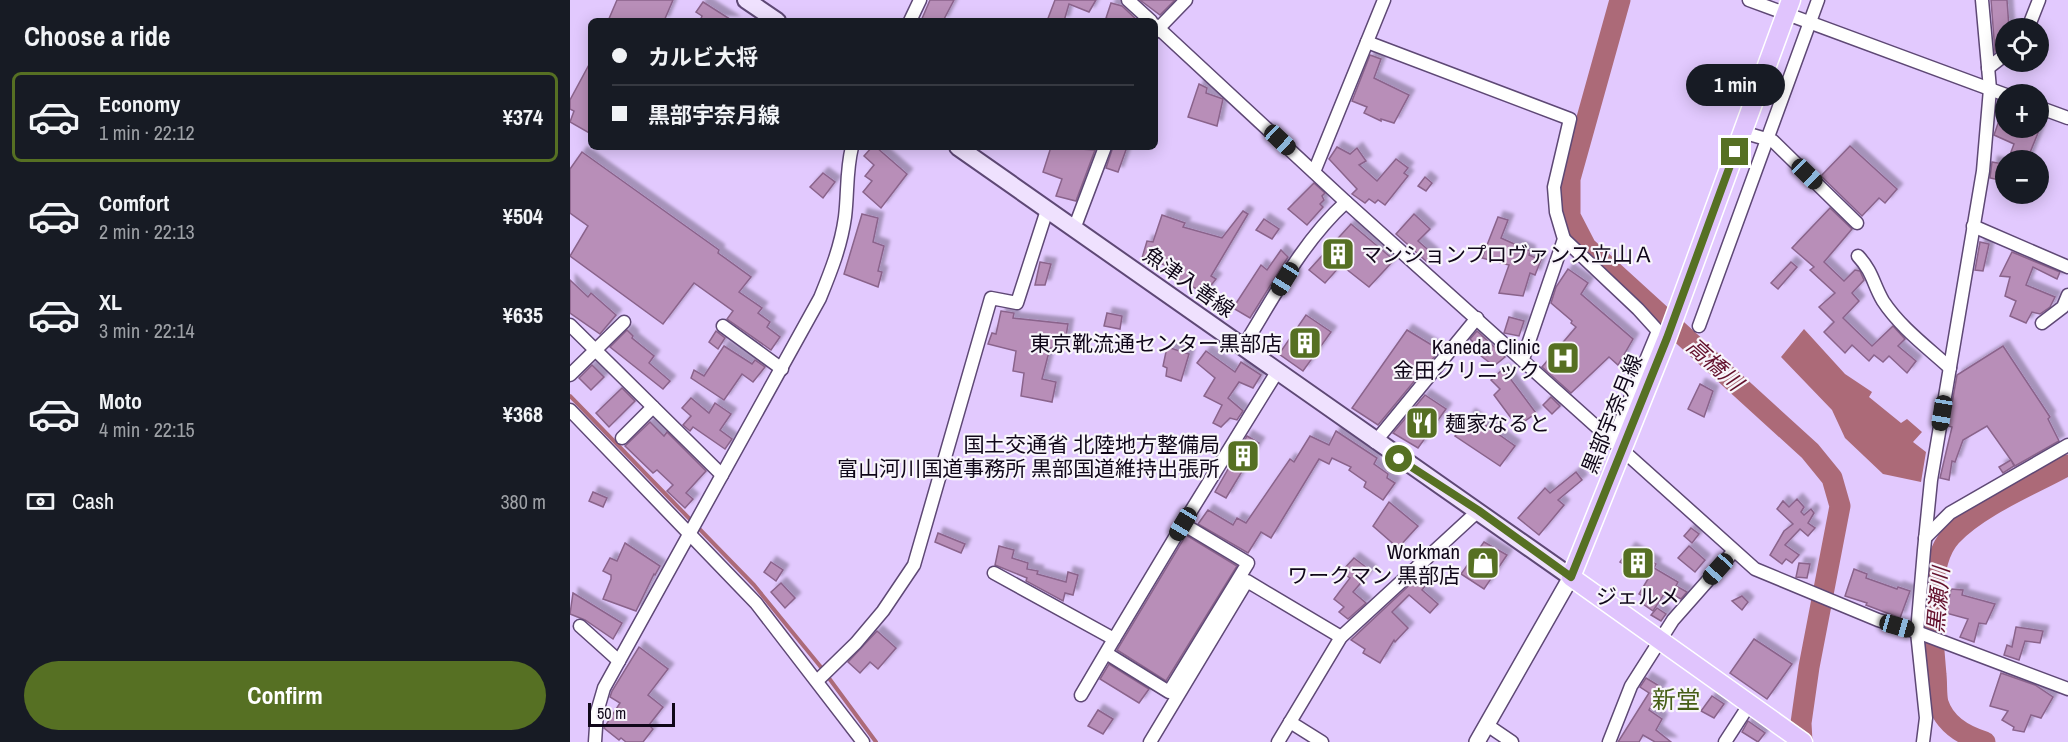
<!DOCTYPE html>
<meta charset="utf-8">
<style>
:root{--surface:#171b24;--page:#20242c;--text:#f1f3f6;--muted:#9ea1a6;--line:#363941;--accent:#567023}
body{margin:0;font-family:"Archivo Narrow","Noto Sans JP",sans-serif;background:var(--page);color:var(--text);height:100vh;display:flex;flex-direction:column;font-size:22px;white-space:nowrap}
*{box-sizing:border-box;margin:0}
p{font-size:20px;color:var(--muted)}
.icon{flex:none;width:33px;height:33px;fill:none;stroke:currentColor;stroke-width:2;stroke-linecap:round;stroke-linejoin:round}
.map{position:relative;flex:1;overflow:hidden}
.panel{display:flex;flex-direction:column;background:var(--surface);width:570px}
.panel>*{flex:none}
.top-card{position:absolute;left:18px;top:18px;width:570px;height:132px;border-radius:9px;box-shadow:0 3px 15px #0003;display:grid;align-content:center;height:132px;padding:0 24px;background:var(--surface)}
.fabs{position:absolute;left:1425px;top:18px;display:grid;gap:12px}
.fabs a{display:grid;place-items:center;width:54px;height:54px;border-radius:50%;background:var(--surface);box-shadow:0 3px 15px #0003;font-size:30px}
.scale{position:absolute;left:18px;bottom:15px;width:87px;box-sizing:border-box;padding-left:6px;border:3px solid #100719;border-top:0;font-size:16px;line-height:21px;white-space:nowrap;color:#100719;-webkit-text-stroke:4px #f8f5fb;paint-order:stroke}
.end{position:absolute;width:27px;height:27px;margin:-14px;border:8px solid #567023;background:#fff;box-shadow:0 0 0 3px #fff}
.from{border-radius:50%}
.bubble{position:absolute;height:42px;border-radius:21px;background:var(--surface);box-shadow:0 3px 15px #0003;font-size:20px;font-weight:700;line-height:42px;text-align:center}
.car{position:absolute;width:18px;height:36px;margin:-18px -9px;border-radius:8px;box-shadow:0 0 4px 2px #0007;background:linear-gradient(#222 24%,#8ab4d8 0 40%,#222 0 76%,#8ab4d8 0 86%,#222 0)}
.top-card b{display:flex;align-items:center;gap:21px;height:57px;font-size:22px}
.top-card b+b{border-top:2px solid var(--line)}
.top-card i{width:15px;height:15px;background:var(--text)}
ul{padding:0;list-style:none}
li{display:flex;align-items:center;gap:18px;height:90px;margin:0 12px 9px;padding:0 12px;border:3px solid transparent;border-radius:9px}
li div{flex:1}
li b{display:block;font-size:22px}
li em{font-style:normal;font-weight:700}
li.active{border-color:var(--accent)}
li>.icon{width:54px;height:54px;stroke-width:1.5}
h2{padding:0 24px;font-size:27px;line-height:72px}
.pay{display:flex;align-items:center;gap:15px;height:66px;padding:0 24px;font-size:22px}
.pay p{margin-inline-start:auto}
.action{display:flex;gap:12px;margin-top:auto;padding:12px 24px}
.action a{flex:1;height:69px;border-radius:36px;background:var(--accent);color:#fff;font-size:24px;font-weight:700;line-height:69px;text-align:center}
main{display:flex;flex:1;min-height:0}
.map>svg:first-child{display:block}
</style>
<main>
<section class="panel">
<h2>Choose a ride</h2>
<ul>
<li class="active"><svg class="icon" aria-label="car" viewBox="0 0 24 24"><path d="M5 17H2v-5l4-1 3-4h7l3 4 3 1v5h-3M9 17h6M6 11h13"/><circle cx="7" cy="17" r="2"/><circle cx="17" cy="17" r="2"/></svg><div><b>Economy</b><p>1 min · 22:12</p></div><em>¥374</em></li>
<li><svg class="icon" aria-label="car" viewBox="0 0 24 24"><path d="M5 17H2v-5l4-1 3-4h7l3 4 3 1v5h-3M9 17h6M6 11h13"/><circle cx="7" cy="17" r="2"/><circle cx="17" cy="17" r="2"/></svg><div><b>Comfort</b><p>2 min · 22:13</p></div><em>¥504</em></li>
<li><svg class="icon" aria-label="car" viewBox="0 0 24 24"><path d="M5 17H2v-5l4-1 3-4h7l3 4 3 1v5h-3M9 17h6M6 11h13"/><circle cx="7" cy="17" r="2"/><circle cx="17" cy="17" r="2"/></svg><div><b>XL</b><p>3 min · 22:14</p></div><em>¥635</em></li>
<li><svg class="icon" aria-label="car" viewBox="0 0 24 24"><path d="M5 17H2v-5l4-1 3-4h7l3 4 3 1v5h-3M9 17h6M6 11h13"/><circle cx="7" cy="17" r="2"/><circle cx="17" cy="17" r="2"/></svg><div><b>Moto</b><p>4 min · 22:15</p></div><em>¥368</em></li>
</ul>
<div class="pay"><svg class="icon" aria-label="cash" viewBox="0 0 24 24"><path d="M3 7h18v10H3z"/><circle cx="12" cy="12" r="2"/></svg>Cash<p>380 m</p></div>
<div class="action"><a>Confirm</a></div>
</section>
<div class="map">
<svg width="1498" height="742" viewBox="0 0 1498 742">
<defs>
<filter id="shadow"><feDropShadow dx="5.5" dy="-5.5" stdDeviation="1.5" flood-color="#0004"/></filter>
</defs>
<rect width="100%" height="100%" fill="#e2c9fe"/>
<!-- water -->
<polygon fill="#ac6a78" points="1234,329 1275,374 1302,392 1299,397 1331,423 1337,419 1352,432 1343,442 1356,452 1351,482 1313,474 1275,438 1262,410 1211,357"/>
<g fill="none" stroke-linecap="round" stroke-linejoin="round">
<!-- stream -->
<polyline stroke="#ac6a78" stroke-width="4" points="0,396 184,585 250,666 306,742"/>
<!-- river -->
<g stroke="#ac6a78" stroke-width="21">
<polyline points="1050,0 1000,179 1000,216 1016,247 1240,451 1262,478 1270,506 1239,667 1231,723 1232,742"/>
<path d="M 1415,742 C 1395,736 1375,725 1368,703 C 1366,695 1367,684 1366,675 C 1363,639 1354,565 1381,536 C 1409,506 1462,485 1498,465"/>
</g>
</g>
<!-- building -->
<g fill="#b88eb8" stroke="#8a638b" stroke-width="1.5" filter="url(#shadow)">
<polygon points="47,0 103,0 94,21 38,21"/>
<polygon points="360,0 384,0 373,21 351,21"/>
<polygon points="485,0 526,0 519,12 499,4 494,21 477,21"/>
<polygon points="570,0 605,0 590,15"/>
<polygon points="1421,0 1437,0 1439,28 1436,28 1436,46 1425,52"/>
<polygon points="133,2 163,21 130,21 132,16 126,12"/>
<polygon points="541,3 552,6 568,21 544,21 536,18"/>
<polygon points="800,55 811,59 804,78 839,95 824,123 811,119 811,121 794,113 797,107 782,101"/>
<polygon points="21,61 21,134 0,122 4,111 0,109 0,100"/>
<polygon points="629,84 637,88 636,93 653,99 647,126 618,117"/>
<polygon points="1434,106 1436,128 1470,128 1457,160 1438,160 1444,144 1424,135"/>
<polygon points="1280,146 1327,189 1315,203 1309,198 1292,216 1251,176"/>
<polygon points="302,147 306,147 337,174 311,208 293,192 302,181 295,176 304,165 294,156"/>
<polygon points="481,147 525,150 506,201 486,196 492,179 473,172"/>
<polygon points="543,147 557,147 548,172 536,168"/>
<polygon points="767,147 780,154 787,148 796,161 789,165 807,181 826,159 838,168 834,173 838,176 815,205 808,200 805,203 799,199 795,203 782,194 787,189 759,159"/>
<polygon points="12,152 149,250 148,253 181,277 169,292 192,308 188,313 200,322 197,327 210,337 201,350 157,319 163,311 124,283 93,324 0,256 18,226 0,213 0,169"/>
<polygon points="1422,162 1434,164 1430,180 1420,178"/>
<polygon points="253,173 265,182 253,198 240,187"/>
<polygon points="855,177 862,183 856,191 848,186"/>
<polygon points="744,183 755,193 752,196 754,200 750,204 753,207 737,225 718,209"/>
<polygon points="1260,208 1282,229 1254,262 1274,281 1285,270 1290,271 1294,280 1282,293 1289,301 1273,318 1302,346 1323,326 1335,339 1328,346 1346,361 1337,373 1319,356 1313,362 1304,355 1299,361 1282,345 1275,353 1254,332 1264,322 1249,307 1265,293 1240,270 1244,267 1222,248"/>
<polygon points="673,211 678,214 641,276 646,279 635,293 594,273 598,266 572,258 577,241 583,242 592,215 615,223 613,227 652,238"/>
<polygon points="292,214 308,218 303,242 314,246 308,271 312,272 308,287 274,274"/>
<polygon points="844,214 860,229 848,241 863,254 857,262 826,234"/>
<polygon points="928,217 938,220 931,238 960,251 959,255 971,260 965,275 960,273 953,296 929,293 939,265 912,258"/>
<polygon points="694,219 709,229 702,239 686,230"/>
<polygon points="781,224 824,260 799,287 771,265 755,283 739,270"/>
<polygon points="1410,242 1419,244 1413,271 1405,270"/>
<polygon points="711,250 718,257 680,318 663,308 691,265 697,270"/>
<polygon points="1442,252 1490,272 1487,279 1463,267 1456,285 1485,297 1480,307 1470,314 1462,312 1456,323 1440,316 1446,301 1435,296 1440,277 1430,276"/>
<polygon points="470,262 481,264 475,285 465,285"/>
<polygon points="1221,262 1227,267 1208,289 1201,283"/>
<polygon points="998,269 1018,283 1011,294 1063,339 1048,365 1039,357 1001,393 972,367 1006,327 1001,323 1002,321 981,303 986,287"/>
<polygon points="0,280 18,297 21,293 46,315 30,334 0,313"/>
<polygon points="431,311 444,313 443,318 498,324 494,349 480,348 472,379 486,382 482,402 451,396 454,373 443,371 446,351 418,344 422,333 426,334"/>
<polygon points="537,313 552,316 550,329 534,326"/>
<polygon points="736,315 761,332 733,371 709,354"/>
<polygon points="939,317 954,321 949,336 934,333"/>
<polygon points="57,330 63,336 62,338 84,356 79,363 100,381 93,389 40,347"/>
<polygon points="837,330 870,350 808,425 782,408"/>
<polygon points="146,331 155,338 148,349 139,342"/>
<polygon points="907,331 935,357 924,366 911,356 914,353 900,339"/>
<polygon points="154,346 182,364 185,360 195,367 183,382 172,374 154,400 121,378 124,370 134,376"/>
<polygon points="1433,346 1480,417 1478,419 1489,441 1445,466 1441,460 1444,466 1433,473 1429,467 1441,460 1417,426 1393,440 1385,462 1382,461 1379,480 1370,478 1382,427 1378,426 1387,375"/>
<polygon points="597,347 619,354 611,381 596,376 597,368 593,366"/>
<polygon points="636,351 665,372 671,362 691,375 683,388 669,382 658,398 673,411 667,420 660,418 651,427 643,423 652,405 634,396 645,378 627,363"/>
<polygon points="22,365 34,377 21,390 9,378"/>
<polygon points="933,369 966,413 955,421 947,414 941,418 924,395 930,389 921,380"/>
<polygon points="1130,384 1143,391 1134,417 1118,409"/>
<polygon points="52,388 65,401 39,427 26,413"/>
<polygon points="855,395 876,409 848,448 823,433"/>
<polygon points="981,397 990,406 982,414 973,405"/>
<polygon points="121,398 139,413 145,403 161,414 150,430 162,439 155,449 123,427 120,431 113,425 121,416 112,408"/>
<polygon points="900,414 945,446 930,466 885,436"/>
<polygon points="80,422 94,436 97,432 136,471 116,493 123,499 115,508 97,491 103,485 87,470 83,473 55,446"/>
<polygon points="766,431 807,458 804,464 818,474 817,478 825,483 813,500 794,487 796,482 779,470 781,467 762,458 759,464 749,459 701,538 691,532 678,553 628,524 638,510 663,525 667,518 676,523 720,459 724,462 740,436 759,445"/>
<polygon points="677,436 689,443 656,498 645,492"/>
<polygon points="1006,472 1012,480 988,500 994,505 969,535 948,518 975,488 980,493"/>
<polygon points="23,492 37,498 33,507 19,501"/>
<polygon points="1227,499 1234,507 1231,512 1234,515 1241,509 1244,513 1238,523 1245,528 1238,536 1230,529 1215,545 1229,555 1222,563 1216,559 1212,564 1200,555 1214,531 1223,524 1207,509 1213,501 1219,507"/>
<polygon points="819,502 848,526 828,548 803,526"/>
<polygon points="1121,528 1129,534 1122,543 1114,536"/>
<polygon points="368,533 395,544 391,553 365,542"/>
<polygon points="616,535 667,566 596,681 547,650"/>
<polygon points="914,542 937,555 914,589 891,574"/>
<polygon points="55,543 90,566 85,575 84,574 66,611 33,599 41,579 41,575 33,571 40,558 47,561"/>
<polygon points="429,546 444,550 442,558 458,563 457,569 468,571 467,574 496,582 498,572 508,575 503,595 495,593 493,601 456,581 457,578 425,565"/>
<polygon points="1119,546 1135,560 1125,572 1108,558"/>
<polygon points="1060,548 1086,564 1084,568 1108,582 1106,586 1117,592 1111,599 1096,591 1083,611 1070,602 1073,596 1069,594 1078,579 1050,562"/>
<polygon points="784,558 801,571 783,592 796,603 778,619 769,612 774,607 764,599 780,578 771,572"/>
<polygon points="201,562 213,570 206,581 194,572"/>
<polygon points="1229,563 1240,564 1237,578 1226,577"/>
<polygon points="1284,569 1297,574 1296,578 1327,589 1328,587 1340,591 1330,618 1296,605 1297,603 1275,596"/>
<polygon points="847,578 855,586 852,590 868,604 860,613 839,595 822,612 838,628 825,642 824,640 810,663 793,653 795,649 781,640"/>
<polygon points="211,583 225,598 215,608 201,592"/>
<polygon points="1381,589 1393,590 1392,595 1425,604 1416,624 1409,623 1404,642 1390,637 1398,619 1376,613"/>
<polygon points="3,593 52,623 43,639 15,620 0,614"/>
<polygon points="1172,596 1178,602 1172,610 1162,601"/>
<polygon points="1087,608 1096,614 1091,621 1081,615"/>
<polygon points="1446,627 1473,631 1470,643 1455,641 1449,660 1434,655 1437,645 1442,647"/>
<polygon points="307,631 326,648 308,669 300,662 290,673 278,662"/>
<polygon points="1184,639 1222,664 1197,699 1160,673"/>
<polygon points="69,647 98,669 78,695 93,707 79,725 83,729 73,742 56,742 51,738 49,740 34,728 50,703 40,697 42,691"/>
<polygon points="539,664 579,689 569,703 530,679"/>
<polygon points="1431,673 1465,685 1483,697 1471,718 1461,715 1454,732 1443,730 1444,727 1432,720 1438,711 1420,706"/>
<polygon points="1076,678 1091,687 1079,710 1092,719 1086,730 1101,742 1085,742 1073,735 1069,742 1048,742 1079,693 1070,687"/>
<polygon points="1142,696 1154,704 1144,718 1131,711"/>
<polygon points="528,710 543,719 533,734 518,726"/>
<polygon points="1178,721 1195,733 1188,742 1172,732"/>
</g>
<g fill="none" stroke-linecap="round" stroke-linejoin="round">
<!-- minor casing -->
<g stroke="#5e4875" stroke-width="15">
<g id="minor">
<polyline points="558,0 581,21"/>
<polyline points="1179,0 1436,95"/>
<polyline points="340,21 350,0"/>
<polyline points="585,25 776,202 1185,569 1308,620 1347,632 1498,689"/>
<polyline points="1458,28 1469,0"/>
<polyline points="585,32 616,0"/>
<polyline points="797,42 1000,119 984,187 986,212 994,239 953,359"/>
<polyline points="1418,68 1436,54"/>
<polyline points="1468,107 1498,118"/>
<polyline points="1172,132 1203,141 1287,223"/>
<polyline points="744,172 814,0"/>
<polyline points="1403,226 1498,267"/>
<polyline points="504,229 535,147"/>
<polyline points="994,239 1068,309 1088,331 1042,442"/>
<path d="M 1288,256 C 1303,272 1303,284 1313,301 C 1330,327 1357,347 1380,368"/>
<polyline points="1472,323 1493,307 1498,295"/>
<polyline points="0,325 152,475"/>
<polyline points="153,326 212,369"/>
<polyline points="1129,326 1248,0"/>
<path d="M 673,347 C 704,297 732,242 776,202"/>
<polyline points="0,375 54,322"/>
<polyline points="0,410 186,603 293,742"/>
<polyline points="52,438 83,407"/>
<polyline points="805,442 907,318"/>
<polyline points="613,524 707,372"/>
<polyline points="1355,538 1380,513 1498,445"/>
<polyline points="424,573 544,639"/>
<polyline points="10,626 49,661"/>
<polyline points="247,681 286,643 313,611 344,565 421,298 447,303 477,210"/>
<polyline points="511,695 544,639 613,524 678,563 599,692 536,653"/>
<polyline points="720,722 752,742"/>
<polyline points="917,725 942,742"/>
<path d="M 25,742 L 27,712 L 34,688 L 250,298 C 261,271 271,246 275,217 C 278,193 276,171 282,147"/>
<polyline points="580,742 677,581 771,637"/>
<polyline points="708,742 771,637 908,511"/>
<polyline points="1039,742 1061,686 1103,620 1163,552"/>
<polyline points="1155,742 1179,705"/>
<polyline points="1353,742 1356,718 1347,632 1354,550 1361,480 1413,171 1420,89 1412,0"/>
</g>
</g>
<!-- tertiary casing -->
<g stroke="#5e4875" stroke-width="18">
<polyline id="tertiary" points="907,742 1001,577"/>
</g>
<!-- secondary casing -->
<g stroke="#5e4875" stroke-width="20">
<g id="secondary">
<polyline points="176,0 207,21"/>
<polyline points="388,147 1001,577"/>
</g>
</g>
<!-- primary casing -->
<g stroke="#fff" stroke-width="21">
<polyline id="primary" points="1221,0 1097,338 1001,577 1233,742"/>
</g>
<!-- minor -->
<use href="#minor" stroke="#fff" stroke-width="12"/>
<!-- tertiary -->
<use href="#tertiary" stroke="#fff" stroke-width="15"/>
<!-- secondary -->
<use href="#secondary" stroke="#efe1fe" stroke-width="16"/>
<!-- primary -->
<use href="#primary" stroke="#e0c4fd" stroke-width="18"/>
</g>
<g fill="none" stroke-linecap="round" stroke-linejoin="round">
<!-- route -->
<polyline stroke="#567023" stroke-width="8" points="829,459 908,510 1001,577 1097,338 1165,152"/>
</g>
<!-- icons -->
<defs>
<g id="building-square" transform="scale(1.725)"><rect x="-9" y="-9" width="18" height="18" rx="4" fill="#567023" stroke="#f8f5fb"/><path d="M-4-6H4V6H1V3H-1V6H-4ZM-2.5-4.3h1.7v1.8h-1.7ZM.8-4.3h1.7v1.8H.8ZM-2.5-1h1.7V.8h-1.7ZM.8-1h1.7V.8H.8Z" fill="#fff"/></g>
<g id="hospital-square" transform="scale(1.725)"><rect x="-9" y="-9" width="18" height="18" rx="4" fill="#567023" stroke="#f8f5fb"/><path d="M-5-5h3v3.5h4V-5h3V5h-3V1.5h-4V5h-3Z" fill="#fff"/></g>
<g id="restaurant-square" transform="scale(1.725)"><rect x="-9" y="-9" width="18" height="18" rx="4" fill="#567023" stroke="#f8f5fb"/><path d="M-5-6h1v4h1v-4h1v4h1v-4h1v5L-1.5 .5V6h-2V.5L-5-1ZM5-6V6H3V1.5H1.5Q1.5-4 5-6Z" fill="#fff"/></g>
<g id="shop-square" transform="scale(1.725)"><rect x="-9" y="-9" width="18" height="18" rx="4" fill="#567023" stroke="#f8f5fb"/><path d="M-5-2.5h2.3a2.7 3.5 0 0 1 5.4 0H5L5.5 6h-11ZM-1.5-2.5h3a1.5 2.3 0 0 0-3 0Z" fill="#fff"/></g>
</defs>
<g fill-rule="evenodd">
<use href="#building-square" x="768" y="254"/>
<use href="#building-square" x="735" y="343"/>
<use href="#hospital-square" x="993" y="358"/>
<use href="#restaurant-square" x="852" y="423"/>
<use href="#building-square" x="673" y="456"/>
<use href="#shop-square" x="913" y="563"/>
<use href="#building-square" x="1068" y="563"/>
</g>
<g text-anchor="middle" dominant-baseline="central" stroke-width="4.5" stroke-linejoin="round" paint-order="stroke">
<!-- poi labels -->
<g font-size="21" fill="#100719" stroke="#f8f5fb" text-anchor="end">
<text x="791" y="254" text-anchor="start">マンションプロヴァンス立山Ａ</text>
<text x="712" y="343">東京靴流通センター黒部店</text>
<text x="970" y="346">Kaneda Clinic<tspan x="970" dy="24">金田クリニック</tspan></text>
<text x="875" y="423" text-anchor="start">麺家なると</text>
<text x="650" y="444">国土交通省 北陸地方整備局<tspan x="650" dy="24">富山河川国道事務所 黒部国道維持出張所</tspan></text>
<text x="890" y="551">Workman<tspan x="890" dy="24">ワークマン 黒部店</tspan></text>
<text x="1068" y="596" text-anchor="middle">ジェルメ</text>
</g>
<!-- street labels -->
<g font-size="21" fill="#100719" stroke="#f8f5fb">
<text transform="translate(619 282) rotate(35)">魚津入善線</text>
<text transform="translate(1042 414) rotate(-68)">黒部宇奈月線</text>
</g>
<!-- water labels -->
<g font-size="22" font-style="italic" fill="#63102c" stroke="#f8f5fb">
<text transform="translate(1145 364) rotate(42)">高橋川</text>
<text transform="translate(1368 600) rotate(-85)">黒瀬川</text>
</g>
<!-- quarter labels -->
<g font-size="24" fill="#465e17" stroke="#f8f5fb">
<text x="1106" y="699">新堂</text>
</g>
</g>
</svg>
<div class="fabs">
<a><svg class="icon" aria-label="locate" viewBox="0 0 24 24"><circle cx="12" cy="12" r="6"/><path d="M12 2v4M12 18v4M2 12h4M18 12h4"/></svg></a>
<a>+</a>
<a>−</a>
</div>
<div class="scale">50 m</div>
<i class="end from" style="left:829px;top:459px"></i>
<i class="end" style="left:1165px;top:152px"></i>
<div class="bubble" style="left:1116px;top:64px;width:99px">1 min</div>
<i class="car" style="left:710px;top:140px;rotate:133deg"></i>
<i class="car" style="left:1237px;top:174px;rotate:134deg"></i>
<i class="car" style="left:715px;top:279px;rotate:212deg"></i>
<i class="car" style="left:1372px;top:413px;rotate:189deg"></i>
<i class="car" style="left:613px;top:524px;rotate:211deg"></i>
<i class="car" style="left:1148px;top:569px;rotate:222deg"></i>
<i class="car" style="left:1327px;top:626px;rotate:106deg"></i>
<div class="top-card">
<b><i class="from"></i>カルビ大将</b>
<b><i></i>黒部宇奈月線</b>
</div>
</div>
</main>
